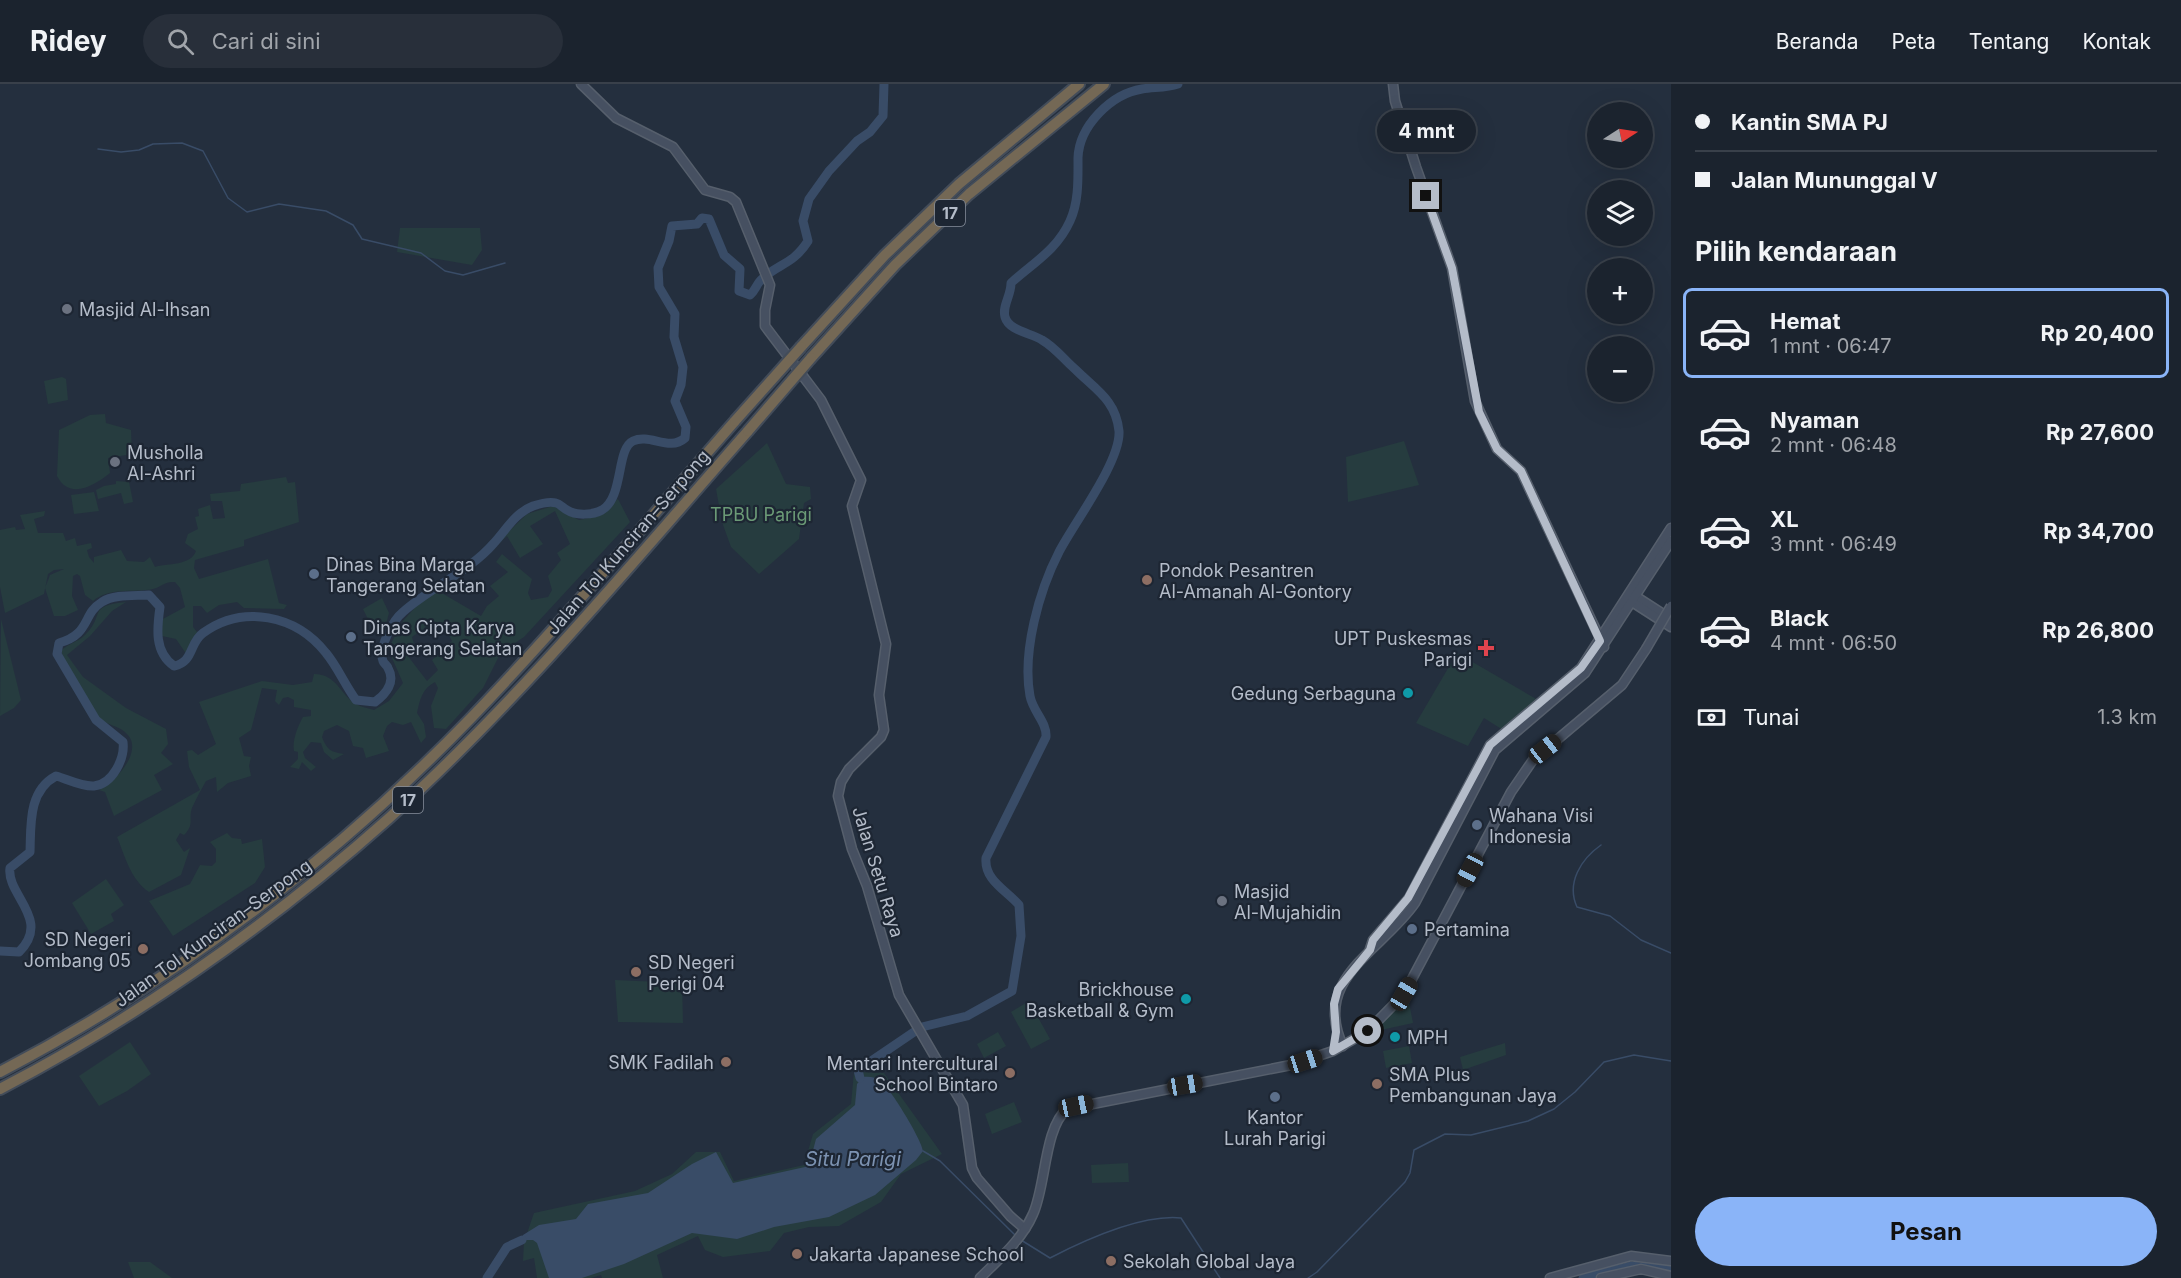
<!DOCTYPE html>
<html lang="id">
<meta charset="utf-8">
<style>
:root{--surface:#1b232e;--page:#282f3a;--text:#f1f3f6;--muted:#a0a4aa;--line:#39404a;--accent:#8ab4f8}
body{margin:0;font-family:Inter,sans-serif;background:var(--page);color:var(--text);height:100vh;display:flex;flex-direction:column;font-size:22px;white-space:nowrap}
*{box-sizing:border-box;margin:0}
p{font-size:20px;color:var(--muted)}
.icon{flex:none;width:33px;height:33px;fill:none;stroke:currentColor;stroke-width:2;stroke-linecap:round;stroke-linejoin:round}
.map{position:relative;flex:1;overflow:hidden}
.side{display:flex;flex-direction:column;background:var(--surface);width:510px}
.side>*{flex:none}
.guide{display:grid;align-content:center;height:132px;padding:0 24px;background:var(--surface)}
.needle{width:39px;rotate:78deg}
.tools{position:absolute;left:1587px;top:18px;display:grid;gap:12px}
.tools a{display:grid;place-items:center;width:66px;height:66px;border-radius:50%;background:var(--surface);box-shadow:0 6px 24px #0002,0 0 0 2px var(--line);font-size:30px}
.end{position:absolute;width:27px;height:27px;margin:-14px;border:8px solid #b4bcc9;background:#111;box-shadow:0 0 0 3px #111}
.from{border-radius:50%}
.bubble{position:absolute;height:42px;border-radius:21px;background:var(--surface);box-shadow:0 6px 24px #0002,0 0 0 2px var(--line);font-size:20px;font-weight:700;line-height:42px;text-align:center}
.car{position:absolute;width:18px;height:36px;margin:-18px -9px;border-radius:8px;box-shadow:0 0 4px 2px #0007;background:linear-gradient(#222 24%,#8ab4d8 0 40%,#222 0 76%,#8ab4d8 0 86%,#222 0)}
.guide b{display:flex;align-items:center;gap:21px;height:57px;font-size:22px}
.guide b+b{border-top:2px solid var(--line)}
.guide i{width:15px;height:15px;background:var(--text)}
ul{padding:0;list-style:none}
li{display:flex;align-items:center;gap:18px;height:90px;margin:0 12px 9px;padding:0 12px;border:3px solid transparent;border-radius:9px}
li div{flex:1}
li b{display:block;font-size:22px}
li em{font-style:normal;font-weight:700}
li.on{border-color:var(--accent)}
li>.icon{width:54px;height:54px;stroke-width:1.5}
h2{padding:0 24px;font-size:27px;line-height:72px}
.pay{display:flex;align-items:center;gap:15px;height:66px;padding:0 24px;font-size:22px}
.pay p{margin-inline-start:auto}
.primary-button{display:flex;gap:12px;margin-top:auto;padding:12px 24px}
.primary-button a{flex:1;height:69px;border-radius:36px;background:var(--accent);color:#111;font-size:24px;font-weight:700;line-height:69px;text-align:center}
header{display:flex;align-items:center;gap:36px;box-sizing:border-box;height:84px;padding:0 30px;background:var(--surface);border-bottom:2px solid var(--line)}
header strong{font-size:28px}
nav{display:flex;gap:33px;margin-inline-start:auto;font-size:21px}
.search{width:420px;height:54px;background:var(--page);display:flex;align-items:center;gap:15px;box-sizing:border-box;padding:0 21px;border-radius:33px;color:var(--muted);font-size:22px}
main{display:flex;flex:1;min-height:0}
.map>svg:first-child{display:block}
</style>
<header>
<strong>Ridey</strong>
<div class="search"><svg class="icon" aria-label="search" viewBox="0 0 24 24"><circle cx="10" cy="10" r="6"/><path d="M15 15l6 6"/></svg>Cari di sini</div>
<nav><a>Beranda</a><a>Peta</a><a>Tentang</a><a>Kontak</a></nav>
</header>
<main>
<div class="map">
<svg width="1671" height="1194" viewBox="0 0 1671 1194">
<rect width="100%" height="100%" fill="#242f3e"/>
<!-- green -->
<g fill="#263c3f" fill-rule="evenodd">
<polygon points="400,144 480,144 482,166 472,181 397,168"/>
<polygon points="62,293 66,295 68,316 48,320 44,297"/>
<path d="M 105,330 L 106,339 L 131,346 L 132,370 L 108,374 L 110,389 C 95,401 70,417 57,392 L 59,346 L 90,331 Z"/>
<polygon points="1404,357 1419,401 1348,418 1346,373"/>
<polygon points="767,359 786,400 810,403 811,415 804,419 799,455 759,490 731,463 722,438 716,405"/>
<path d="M 286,393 L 288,399 L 295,398 L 299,438 L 244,456 L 244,462 L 195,476 L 194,484 L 199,495 L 268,475 L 279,519 L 287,521 L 284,525 L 244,524 L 237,518 L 219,521 L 207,529 L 201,522 L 193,522 L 193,543 L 197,548 L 187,571 L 176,555 L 162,552 L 161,536 L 185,523 L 180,504 L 175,498 C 165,497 161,503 153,505 C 134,509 109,503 93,517 L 85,511 L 80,492 L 77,490 L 73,492 L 72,512 L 78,526 L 65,532 L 54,532 L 45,504 L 50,491 L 64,485 L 54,486 L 48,490 L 44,510 L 5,529 L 0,503 L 0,446 L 15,443 L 16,446 L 25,445 L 20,431 L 45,427 L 44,432 L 34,435 L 38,449 L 63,449 L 66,457 L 75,454 L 77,462 L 91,459 L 92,464 L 87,466 L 89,473 L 94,479 L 94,473 L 121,466 L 127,477 L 144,478 L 150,473 L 155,483 C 167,479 191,482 196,467 L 185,459 L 188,450 L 198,445 L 195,433 L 199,432 L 198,425 L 210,421 L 213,435 L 225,434 L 222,417 L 211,417 L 210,410 L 240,407 L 241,400 Z"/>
<polygon points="116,397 129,398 133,418 124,420 121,409 98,415 96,406 104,402 116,400"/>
<polygon points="94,408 99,427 74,430 71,411"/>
<path d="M 618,415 L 630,438 L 524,553 L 501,568 L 483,604 L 446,645 L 434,644 L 431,622 L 438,604 L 435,598 C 422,605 420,615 417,629 L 424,640 L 426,653 L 421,659 L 411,638 L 403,641 L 392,638 L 387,642 L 383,652 L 389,667 L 366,674 L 363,664 L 353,662 L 349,647 L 337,641 L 324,647 L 322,653 C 327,666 331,668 344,670 L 333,676 L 324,668 L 321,659 L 311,658 L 303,668 L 305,674 L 316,683 L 311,687 L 302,678 L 299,685 L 290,683 L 298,675 L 298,668 L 294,667 C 292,656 298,642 303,633 L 311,632 L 311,626 L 294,623 L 294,616 L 288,613 L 283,614 L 279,621 L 275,617 L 277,606 L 262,604 L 251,646 L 239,654 L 244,672 L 251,673 L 249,682 L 251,692 L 228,699 L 217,708 L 216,693 L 206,697 C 201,706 196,715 192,724 C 188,735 195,740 184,751 L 180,749 L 176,756 L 184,768 L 190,764 L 181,791 L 149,808 C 130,795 125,772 117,753 L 200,706 L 189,683 L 187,667 L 192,666 L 198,671 L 216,660 L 199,618 L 262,597 L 293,601 L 312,598 L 314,590 C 337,590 341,612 356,620 C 361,623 368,624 374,626 L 389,617 L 403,599 L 388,565 L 403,537 L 420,518 L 476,479 L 527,430 L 553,422 L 579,436 L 598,432 ZM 555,427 L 570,460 L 557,469 L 561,476 L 548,492 L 552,506 L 548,513 L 531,516 L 528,509 L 532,495 L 502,470 L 496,478 L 508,488 L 490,502 L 499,512 L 487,522 L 481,532 L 440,508 L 474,483 L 507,452 L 520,474 L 543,460 L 530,442 ZM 442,539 L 452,557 L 432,576 L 438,586 L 427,597 L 404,567 L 414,560 L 412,553 L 426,543 L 430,549 Z"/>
<polygon points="382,514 389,529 385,544 371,541 363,525"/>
<path d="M 126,518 L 112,527 L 90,552 L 67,571 L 83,593 L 126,624 L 166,645 L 168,660 L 161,669 L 173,680 L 154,691 L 162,706 L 114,732 L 105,708 L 99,706 C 114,699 143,669 128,651 C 120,641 104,641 96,632 C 87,622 65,580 61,567 C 67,560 78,558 85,551 C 106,531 86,522 126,518 Z"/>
<polygon points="1,535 21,616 14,624 0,632"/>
<polygon points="1457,569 1538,616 1503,646 1484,634 1468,662 1416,639"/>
<polygon points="227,749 232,754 241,755 242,760 262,755 265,783 255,799 173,852 149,817 190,800 200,781 212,782 216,778 216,765 210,758"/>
<polygon points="106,795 124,821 111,830 114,837 91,850 72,819"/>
<polygon points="615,896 682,899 683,939 618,938"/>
<polygon points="1408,913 1413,939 1381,946 1378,943"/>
<polygon points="1029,917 1050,955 1031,965 1011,928"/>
<polygon points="998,948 1006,962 984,974 977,960"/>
<polygon points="130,958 151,990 127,1007 99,1022 79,992"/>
<polygon points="1505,959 1506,971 1463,986 1460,973"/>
<polygon points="1409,962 1412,979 1386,984 1383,967"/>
<polygon points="854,988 884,989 942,1070 901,1090 881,1118 839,1142 809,1143 784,1149 770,1167 723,1173 705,1166 698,1152 657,1171 663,1194 602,1194 601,1191 591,1194 537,1194 534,1174 523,1177 524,1158 534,1129 635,1107 672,1090 696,1068 720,1068 734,1097 804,1081 813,1050 851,1020"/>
<polygon points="1014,1018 1022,1038 992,1050 985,1030"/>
<polygon points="1128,1079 1129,1098 1092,1099 1091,1081"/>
<polygon points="128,1178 150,1178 172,1194 134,1194"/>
</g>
<!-- water -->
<path fill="#394c67" d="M 863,993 C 869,992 876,993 881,997 C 890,1004 922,1056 923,1067 L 916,1076 L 875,1111 L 829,1133 L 774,1143 L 737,1155 L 692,1149 L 624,1180 L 582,1194 L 549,1194 L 537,1159 L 533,1156 L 522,1156 L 523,1151 L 539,1141 L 576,1135 L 588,1120 L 648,1109 L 692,1080 L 716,1068 L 733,1099 L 805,1083 L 811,1074 L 816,1055 L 855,1021 L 857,1000 Z"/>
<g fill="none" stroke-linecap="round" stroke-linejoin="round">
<!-- stream -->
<g stroke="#394c67" stroke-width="1.5">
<polyline points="98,65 121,68 139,66 153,60 182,59 203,67 228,114 247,128 279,120 326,127 353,141 362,155 421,169 445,187 463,191 505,179"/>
<path d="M 1601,761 C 1581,775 1566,799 1577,823 L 1610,832 L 1641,856 L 1671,869"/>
<polyline points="923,1067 940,1077 1015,1151"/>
<path d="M 1021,1156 L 1050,1174 C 1085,1156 1141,1130 1181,1134 L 1220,1194"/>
<polyline points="1308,1194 1317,1188 1405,1098 1410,1089 1414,1066 1445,1050 1471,1051 1528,1037 1554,1025 1575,1008 1604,978 1634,971 1671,977"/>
</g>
<!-- river -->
<g stroke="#394c67" stroke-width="9">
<path d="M 0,867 L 19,868 C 52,835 6,811 10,784 L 30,768 C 31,741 28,707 56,692 C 67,695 82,703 94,702 C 113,700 125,674 123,658 L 96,636 L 57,570 L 59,559 C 91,550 82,530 102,518 C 114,510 134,512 149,511 L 160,523 C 157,544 154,568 174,582 C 194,578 189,559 203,549 C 243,520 296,531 326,569 C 337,582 345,601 356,616 L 375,618 C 386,610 396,598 388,584 C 387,581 384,580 383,577 C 378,564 393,536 403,528 C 431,503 469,488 494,459 C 506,446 515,429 533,422 C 539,420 549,417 556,419 C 560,420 563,424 567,426 C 576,432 593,431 602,426 C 624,413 616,365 633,357 C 650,349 669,368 685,354 L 686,343 L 675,317 L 681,301 L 683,283 L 674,253 L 675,230 L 659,203 L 658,184 L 669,157 L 672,142 L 697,140 L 702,134 L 709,135 L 724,171 L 740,185 L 739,207 L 750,211 C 755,207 756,201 761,196 C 778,179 792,182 808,157 L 803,137 L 809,115 L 829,87 L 857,57 L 870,48 L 883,32 L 884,0"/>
<path d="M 922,943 L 967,932 L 1012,907 L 1021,852 L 1019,821 C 1006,806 984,796 986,774 L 1046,653 C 1047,638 1033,628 1030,612 C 1022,568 1039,507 1059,468 C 1074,439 1121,377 1119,347 C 1116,316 1095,305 1076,286 C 1064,276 1056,264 1042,256 C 1031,249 1009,247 1005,233 C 1002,222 1011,212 1011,199 C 1033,179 1057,166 1070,137 C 1079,118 1078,94 1078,74 C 1079,42 1111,10 1142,5 C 1154,3 1166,4 1178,0"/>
<polyline points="860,994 858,986 914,948"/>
<polyline points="487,1194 507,1163 522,1156"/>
<polyline points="1583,1194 1631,1182 1671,1186"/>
</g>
<!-- secondary casing -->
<g stroke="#565f6c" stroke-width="11">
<g id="secondary">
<polyline points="581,0 616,34 673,63 705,106 730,113 736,118 770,201 765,226 765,242 821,316 861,396 852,422 886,560 879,611 884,646 881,653 849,685 841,698 838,712 852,765 867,802 899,911 963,1021 972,1084 977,1094 1010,1132 1025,1145"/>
<polyline points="1393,0 1395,17 1416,83 1452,184 1475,317 1497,365 1521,387 1604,563"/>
<polyline points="1632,510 1671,535"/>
<polyline points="1629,516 1671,543"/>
<polyline points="1370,865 1373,856 1409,814 1490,661 1581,584 1671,444"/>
<path d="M 1343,962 C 1311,894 1382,867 1415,819 L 1495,666 L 1585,589 L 1671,457"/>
<path d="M 980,1194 C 999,1175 1022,1156 1033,1130 C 1046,1102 1044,1044 1067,1025 L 1291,981 L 1333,967 L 1368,947 L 1404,910 L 1511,708 L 1533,676 L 1622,601 L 1646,565"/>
<polyline points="1550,1194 1631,1172 1671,1177"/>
<polyline points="1601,1194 1641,1185 1671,1192"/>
</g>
</g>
<!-- highway casing -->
<g stroke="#434c59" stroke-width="14">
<g id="highway">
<polyline points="801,263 885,171 959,100 1079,0"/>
<polyline points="811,274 895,181 969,110 1104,0"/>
<path d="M 0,988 C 173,898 335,775 471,634 C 563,538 648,436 735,337"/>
<path d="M 0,1005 C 140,932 270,840 388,735 C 519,617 632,479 748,347"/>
</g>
</g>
<!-- secondary -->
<use href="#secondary" stroke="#465061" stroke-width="8"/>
<!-- highway -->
<use href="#highway" stroke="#746855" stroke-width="10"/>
<!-- secondary-bridge casing -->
<g stroke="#565f6c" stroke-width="11" stroke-linecap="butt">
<polyline id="secondary-bridge" points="1646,565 1671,522"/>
</g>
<!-- highway-bridge casing -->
<g stroke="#434c59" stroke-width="14" stroke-linecap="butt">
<g id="highway-bridge">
<polyline points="735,337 801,263"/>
<polyline points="748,347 811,274"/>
</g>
</g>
<!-- secondary-bridge -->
<use href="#secondary-bridge" stroke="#465061" stroke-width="8"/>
<!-- highway-bridge -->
<use href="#highway-bridge" stroke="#746855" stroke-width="10"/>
</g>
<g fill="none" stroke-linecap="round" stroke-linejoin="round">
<!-- route -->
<polyline stroke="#b4bcc9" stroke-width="8" points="1368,947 1333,967 1336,948 1334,920 1338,905 1370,866 1373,856 1408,814 1490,661 1581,584 1600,557 1521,387 1497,365 1479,328 1452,184 1426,112"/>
</g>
<!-- markers -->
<g fill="#6b7280" stroke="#1d2633" stroke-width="2">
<circle cx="67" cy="225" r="6"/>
<circle cx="115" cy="378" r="6"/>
<circle cx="1222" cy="817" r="6"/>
</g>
<g fill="#5c6f8a" stroke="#1d2633" stroke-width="2">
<circle cx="314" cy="490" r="6"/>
<circle cx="351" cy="553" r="6"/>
<circle cx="1477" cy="741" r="6"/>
<circle cx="1412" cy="845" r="6"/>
<circle cx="1275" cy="1013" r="6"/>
</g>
<g fill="#8d6e63" stroke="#1d2633" stroke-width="2">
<circle cx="1147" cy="496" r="6"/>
<circle cx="143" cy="865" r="6"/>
<circle cx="636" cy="888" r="6"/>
<circle cx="726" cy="978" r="6"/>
<circle cx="1010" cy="989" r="6"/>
<circle cx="1377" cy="1000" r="6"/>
<circle cx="797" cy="1170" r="6"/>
<circle cx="1111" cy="1177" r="6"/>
</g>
<path fill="#e0444e" stroke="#1d2633" stroke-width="2" d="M1483 555h6v6h6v6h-6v6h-6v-6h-6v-6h6z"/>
<g fill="#0f9aa8" stroke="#1d2633" stroke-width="2">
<circle cx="1408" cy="609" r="6"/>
<circle cx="1186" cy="915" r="6"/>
<circle cx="1395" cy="953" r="6"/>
</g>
<g text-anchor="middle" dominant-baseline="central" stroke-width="4.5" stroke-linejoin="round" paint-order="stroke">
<!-- shield labels -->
<g fill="#1d2633" stroke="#878f9c" stroke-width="1.5">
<rect x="935" y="116" width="30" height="26" rx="4.5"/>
<rect x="393" y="703" width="30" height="26" rx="4.5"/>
</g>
<g font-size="16" font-weight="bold" fill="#b4bcc9">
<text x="950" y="129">17</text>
<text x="408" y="716">17</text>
</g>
<!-- poi labels -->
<g font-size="18" fill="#b4bcc9" stroke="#1d2633" text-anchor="start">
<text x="79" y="225">Masjid Al-Ihsan</text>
<text x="127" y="368">Musholla<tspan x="127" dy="21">Al-Ashri</tspan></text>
<text x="326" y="480">Dinas Bina Marga<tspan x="326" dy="21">Tangerang Selatan</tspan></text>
<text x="1159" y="486">Pondok Pesantren<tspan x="1159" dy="21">Al-Amanah Al-Gontory</tspan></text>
<text x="363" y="543">Dinas Cipta Karya<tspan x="363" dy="21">Tangerang Selatan</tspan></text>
<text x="1472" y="554" text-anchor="end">UPT Puskesmas<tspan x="1472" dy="21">Parigi</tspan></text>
<text x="1396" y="609" text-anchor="end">Gedung Serbaguna</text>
<text x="1489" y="731">Wahana Visi<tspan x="1489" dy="21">Indonesia</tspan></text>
<text x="1234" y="807">Masjid<tspan x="1234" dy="21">Al-Mujahidin</tspan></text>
<text x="1424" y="845">Pertamina</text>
<text x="131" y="855" text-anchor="end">SD Negeri<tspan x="131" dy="21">Jombang 05</tspan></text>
<text x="648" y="878">SD Negeri<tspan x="648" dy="21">Perigi 04</tspan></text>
<text x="1174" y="905" text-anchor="end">Brickhouse<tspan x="1174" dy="21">Basketball &amp; Gym</tspan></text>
<text x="1407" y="953">MPH</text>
<text x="714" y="978" text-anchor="end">SMK Fadilah</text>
<text x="998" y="979" text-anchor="end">Mentari Intercultural<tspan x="998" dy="21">School Bintaro</tspan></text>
<text x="1389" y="990">SMA Plus<tspan x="1389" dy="21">Pembangunan Jaya</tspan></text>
<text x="1275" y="1033" text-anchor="middle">Kantor<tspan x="1275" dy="21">Lurah Parigi</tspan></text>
<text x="809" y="1170">Jakarta Japanese School</text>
<text x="1123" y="1177">Sekolah Global Jaya</text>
</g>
<!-- park labels -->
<g font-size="18" fill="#6b9a76" stroke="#1d2633">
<text x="761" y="430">TPBU Parigi</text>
</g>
<!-- street labels -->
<g font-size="18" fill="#b4bcc9" stroke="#1d2633">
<text transform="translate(628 458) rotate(-49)">Jalan Tol Kunciran–Serpong</text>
<text transform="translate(878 788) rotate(73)">Jalan Setu Raya</text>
<text transform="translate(213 849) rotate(-36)">Jalan Tol Kunciran–Serpong</text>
</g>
<!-- water labels -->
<g font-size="20" font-style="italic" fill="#7c92b1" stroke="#1d2633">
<text x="853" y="1075">Situ Parigi</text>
</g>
</g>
</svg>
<div class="tools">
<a><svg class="needle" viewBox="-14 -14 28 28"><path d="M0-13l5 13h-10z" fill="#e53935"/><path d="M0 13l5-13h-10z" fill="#a0a4aa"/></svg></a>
<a><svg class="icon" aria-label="layers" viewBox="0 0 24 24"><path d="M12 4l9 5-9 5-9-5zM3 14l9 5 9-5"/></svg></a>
<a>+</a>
<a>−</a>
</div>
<i class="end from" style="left:1368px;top:947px"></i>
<i class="end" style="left:1426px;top:112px"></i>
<div class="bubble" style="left:1377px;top:26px;width:99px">4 mnt</div>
<i class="car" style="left:1545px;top:665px;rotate:52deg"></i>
<i class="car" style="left:1470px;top:786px;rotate:208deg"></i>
<i class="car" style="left:1404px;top:910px;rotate:30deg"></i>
<i class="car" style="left:1305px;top:977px;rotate:72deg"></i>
<i class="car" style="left:1185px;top:1001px;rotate:80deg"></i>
<i class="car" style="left:1076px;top:1022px;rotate:78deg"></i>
</div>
<section class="side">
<div class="guide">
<b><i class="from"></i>Kantin SMA PJ</b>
<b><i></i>Jalan Mununggal V</b>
</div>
<h2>Pilih kendaraan</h2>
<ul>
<li class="on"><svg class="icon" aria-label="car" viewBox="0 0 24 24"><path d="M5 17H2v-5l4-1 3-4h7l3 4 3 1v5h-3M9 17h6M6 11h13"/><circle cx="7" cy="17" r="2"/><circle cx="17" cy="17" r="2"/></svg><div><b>Hemat</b><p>1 mnt · 06:47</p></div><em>Rp 20,400</em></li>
<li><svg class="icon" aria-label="car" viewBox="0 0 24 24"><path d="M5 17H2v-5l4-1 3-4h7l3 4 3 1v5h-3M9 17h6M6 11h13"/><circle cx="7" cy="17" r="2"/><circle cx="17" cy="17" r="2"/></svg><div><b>Nyaman</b><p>2 mnt · 06:48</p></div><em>Rp 27,600</em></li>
<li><svg class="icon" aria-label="car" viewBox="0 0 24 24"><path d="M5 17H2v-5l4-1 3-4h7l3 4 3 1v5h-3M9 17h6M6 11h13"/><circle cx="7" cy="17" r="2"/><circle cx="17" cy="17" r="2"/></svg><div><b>XL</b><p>3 mnt · 06:49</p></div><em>Rp 34,700</em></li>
<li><svg class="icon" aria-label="car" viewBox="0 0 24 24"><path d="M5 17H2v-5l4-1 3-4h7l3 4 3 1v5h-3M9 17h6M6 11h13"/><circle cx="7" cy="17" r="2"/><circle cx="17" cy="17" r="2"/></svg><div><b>Black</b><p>4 mnt · 06:50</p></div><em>Rp 26,800</em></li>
</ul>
<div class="pay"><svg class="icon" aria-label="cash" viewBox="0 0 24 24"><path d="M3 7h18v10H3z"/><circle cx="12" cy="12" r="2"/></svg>Tunai<p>1.3 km</p></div>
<div class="primary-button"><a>Pesan</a></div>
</section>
</main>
